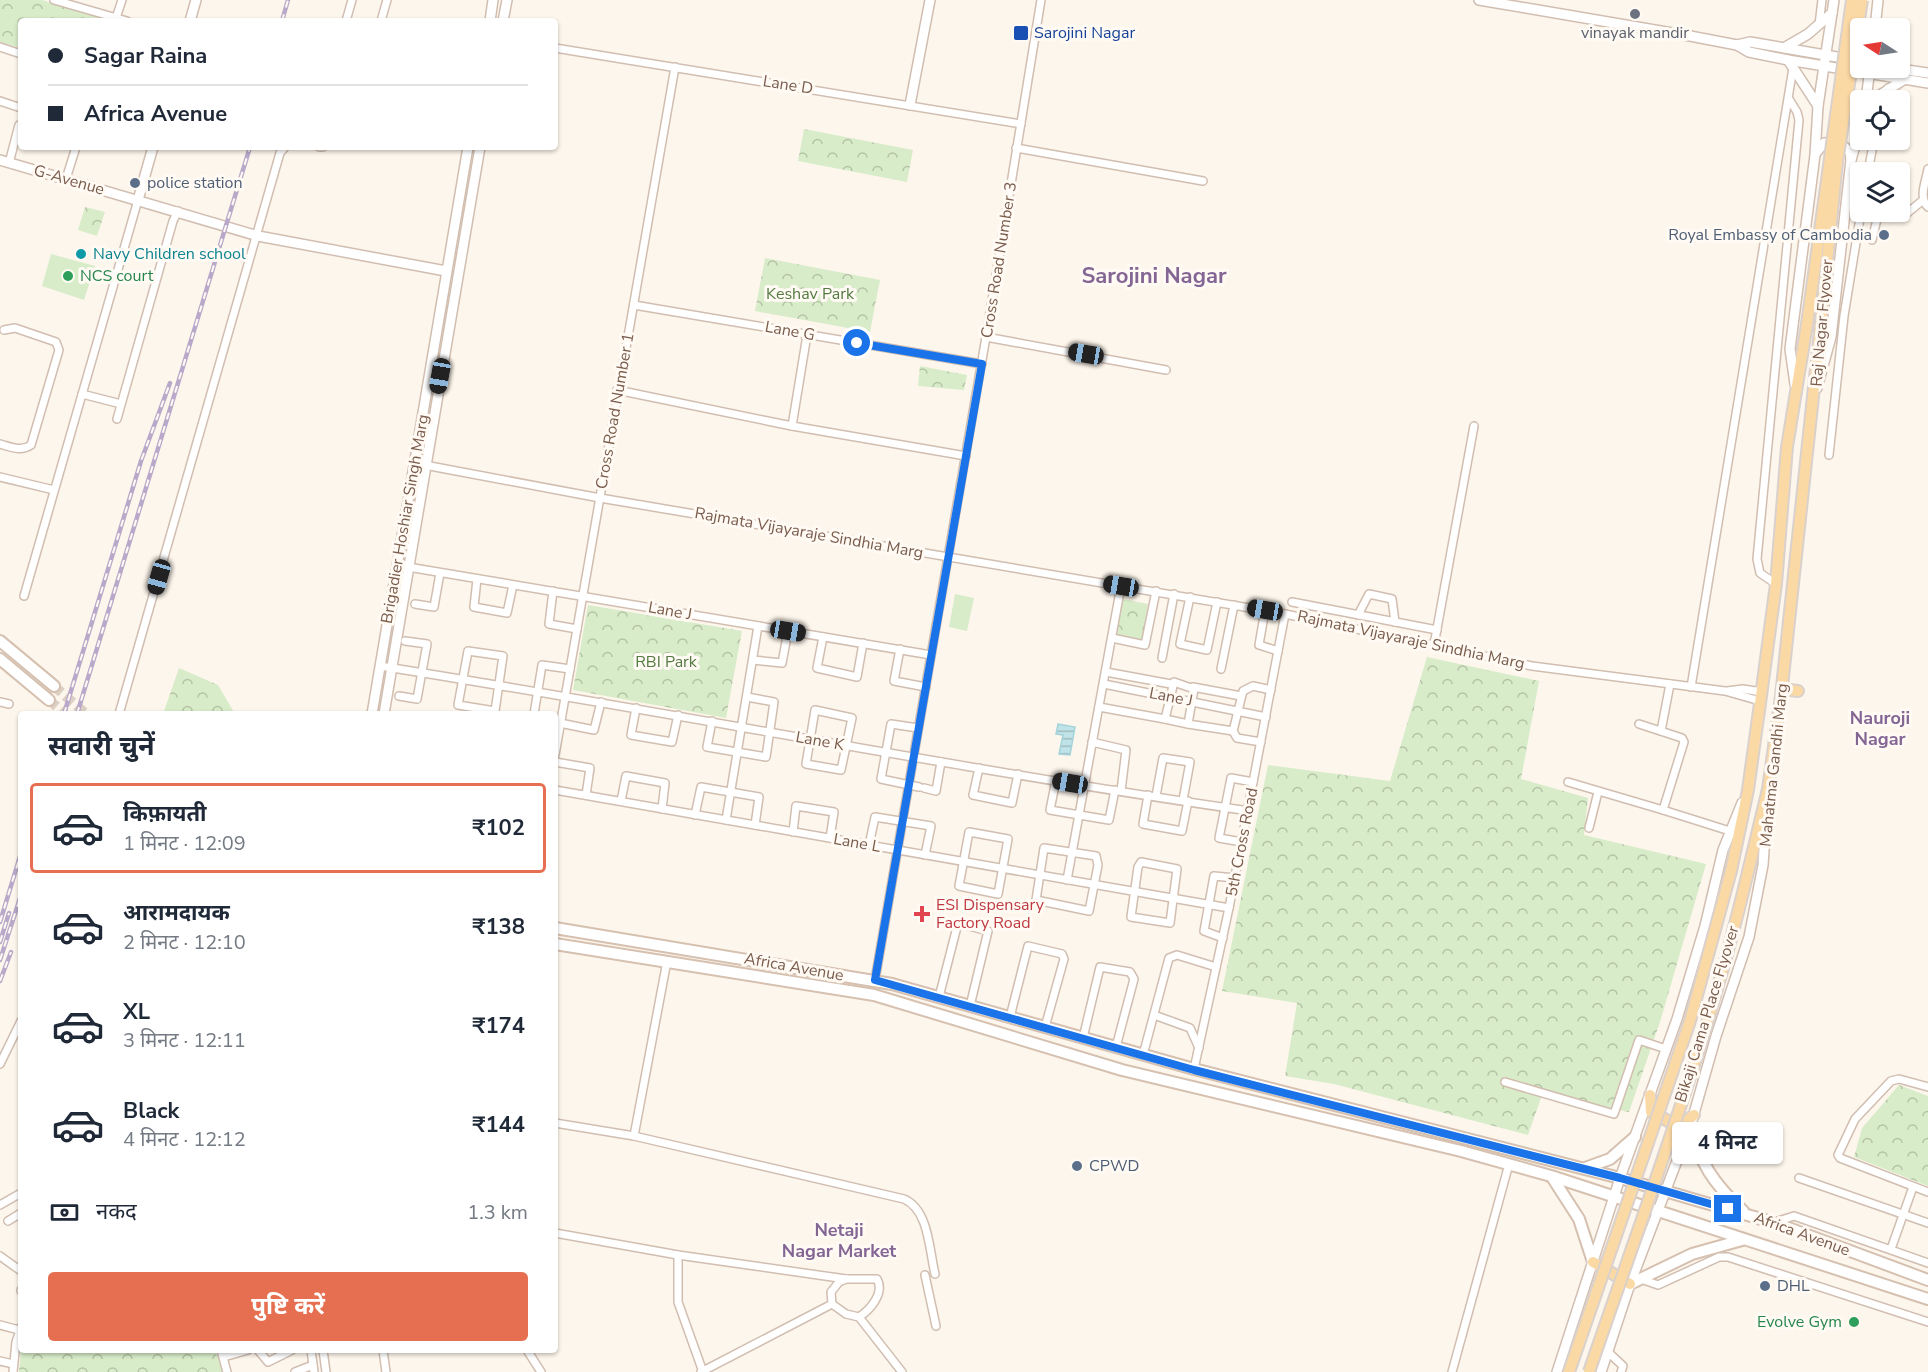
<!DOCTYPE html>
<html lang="hi">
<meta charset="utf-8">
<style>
:root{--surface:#fff;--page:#f2f2f3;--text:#1f2937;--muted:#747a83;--line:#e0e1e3;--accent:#e76f51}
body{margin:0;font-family:"Nunito Sans","Noto Sans Devanagari",sans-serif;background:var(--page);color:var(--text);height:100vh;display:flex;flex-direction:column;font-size:22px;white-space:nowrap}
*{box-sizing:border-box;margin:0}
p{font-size:20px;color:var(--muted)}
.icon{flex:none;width:33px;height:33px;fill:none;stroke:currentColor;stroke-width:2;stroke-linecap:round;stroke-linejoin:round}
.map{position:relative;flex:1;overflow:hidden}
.panel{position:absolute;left:18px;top:711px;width:540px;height:642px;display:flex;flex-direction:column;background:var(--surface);border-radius:6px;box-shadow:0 2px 4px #0004}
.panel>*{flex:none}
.top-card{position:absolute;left:18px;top:18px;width:540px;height:132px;border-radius:6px;box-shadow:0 2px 4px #0004;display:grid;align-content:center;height:132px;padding:0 30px;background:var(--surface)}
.needle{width:39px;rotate:282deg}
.controls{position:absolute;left:1850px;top:18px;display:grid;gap:12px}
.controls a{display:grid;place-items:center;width:60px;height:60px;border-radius:6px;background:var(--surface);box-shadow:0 2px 4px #0004;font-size:30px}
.end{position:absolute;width:27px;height:27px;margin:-14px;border:8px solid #1a73e8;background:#fff;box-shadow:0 0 0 3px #fff}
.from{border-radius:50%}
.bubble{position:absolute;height:42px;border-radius:6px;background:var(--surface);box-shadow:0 2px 4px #0004;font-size:20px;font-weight:700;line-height:42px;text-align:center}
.car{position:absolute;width:18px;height:36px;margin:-18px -9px;border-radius:8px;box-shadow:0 0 4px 2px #0007;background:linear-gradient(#222 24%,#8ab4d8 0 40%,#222 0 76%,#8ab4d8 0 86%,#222 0)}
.top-card b{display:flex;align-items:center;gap:21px;height:57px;font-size:22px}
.top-card b+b{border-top:2px solid var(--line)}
.top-card i{width:15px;height:15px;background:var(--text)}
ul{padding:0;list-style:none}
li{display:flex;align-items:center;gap:18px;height:90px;margin:0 12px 9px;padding:0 18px;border:3px solid transparent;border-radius:6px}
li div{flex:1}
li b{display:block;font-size:22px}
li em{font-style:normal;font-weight:700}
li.on{border-color:var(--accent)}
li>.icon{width:54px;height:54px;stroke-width:1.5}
h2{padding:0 30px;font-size:27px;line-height:72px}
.pay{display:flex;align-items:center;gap:15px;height:66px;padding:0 30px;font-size:22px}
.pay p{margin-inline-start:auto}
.primary-button{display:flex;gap:12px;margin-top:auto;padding:12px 30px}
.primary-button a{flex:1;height:69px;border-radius:6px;background:var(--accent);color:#fff;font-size:24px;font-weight:700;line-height:69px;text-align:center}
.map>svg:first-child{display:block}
</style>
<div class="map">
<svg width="1928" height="1372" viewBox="0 0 1928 1372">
<defs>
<pattern id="forest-crowns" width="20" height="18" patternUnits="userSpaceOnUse" patternTransform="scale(1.5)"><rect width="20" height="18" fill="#d8ecc9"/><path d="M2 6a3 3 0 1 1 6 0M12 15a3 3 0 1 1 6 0" fill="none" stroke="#b4c2a5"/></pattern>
<pattern id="water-rules" width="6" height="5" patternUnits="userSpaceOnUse" patternTransform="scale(1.5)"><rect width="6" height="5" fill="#bfe3e8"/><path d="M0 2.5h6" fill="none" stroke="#a0bbbe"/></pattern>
</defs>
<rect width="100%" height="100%" fill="#fdf6ec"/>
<!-- forest -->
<g fill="url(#forest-crowns)">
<polygon points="0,0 42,0 114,21 21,21 21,48 0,42"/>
<polygon points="804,129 913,150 907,182 798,161"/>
<polygon points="85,207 105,212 97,236 78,230"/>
<polygon points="765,258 880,280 870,332 755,311"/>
<polygon points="920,366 967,375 964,390 918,386"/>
<polygon points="1123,599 1148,604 1142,640 1116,635"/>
<polygon points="588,605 742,631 726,718 573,690"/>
<polygon points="1427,657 1539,681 1521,779 1588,798 1584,835 1706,864 1660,1022 1629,1112 1542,1095 1528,1135 1334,1084 1285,1076 1297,1003 1222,991 1268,765 1390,781"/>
<polygon points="179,668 218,685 235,714 163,714"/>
<polygon points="1899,1085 1928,1096 1928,1186 1854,1157 1862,1128"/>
<polygon points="21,1348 21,1350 213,1350 221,1361 222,1372 19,1372"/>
</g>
<!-- garden -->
<g fill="#d8ecc9">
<polygon points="51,254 95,266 84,300 42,286"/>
<polygon points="955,594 974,598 967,631 949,627"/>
</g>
<!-- water -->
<polygon fill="url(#water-rules)" stroke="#a5d3da" stroke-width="1.5" points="1058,724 1075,727 1070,755 1059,754 1063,735 1056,734"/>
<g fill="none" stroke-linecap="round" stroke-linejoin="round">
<!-- secondary-tunnel -->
<g stroke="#dcd0c4" stroke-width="10" stroke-dasharray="10 5" stroke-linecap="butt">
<polyline points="54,686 86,714"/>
<polyline points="49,700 65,714"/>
</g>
<!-- minor casing -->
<g stroke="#d1beb0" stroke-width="10">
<g id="minor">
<polyline points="54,0 127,21"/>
<polyline points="116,18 122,0"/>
<polyline points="346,21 352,0"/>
<polyline points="381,21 387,0"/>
<polyline points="1819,25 1822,0"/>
<polyline points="0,47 21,54"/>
<polyline points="555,48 1021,124"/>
<polyline points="1884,100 1888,88"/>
<polyline points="0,101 21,108"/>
<polyline points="319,147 323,147"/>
<polyline points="1016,148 1203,181"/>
<polyline points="9,163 19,125"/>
<path d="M 1928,169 C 1926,181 1918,198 1928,207"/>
<polyline points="1868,172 1874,140"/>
<polyline points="66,179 76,147"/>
<polyline points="1872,240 1878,215 1905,215 1923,200"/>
<polyline points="634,305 982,364"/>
<polyline points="807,335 792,426 966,456"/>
<polyline points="986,337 1166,370"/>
<polyline points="617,390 792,426"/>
<polyline points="82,394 121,404"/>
<polyline points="117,419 173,221 178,211"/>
<path d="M 0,444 C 11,447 21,452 31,445 L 59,350 L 56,342 L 15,328 L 4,330"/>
<polyline points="1829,455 1844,316 1861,212"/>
<polyline points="414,463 600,498 1285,614 1532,666 1725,691 1760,701"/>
<polyline points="0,477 54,490"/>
<polyline points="408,567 931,655"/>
<polyline points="477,579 474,607 507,613 513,585"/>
<polyline points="1776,584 1760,573 1757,559 1799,120 1797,112 1789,99"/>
<polyline points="553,591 549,624 577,629"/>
<polyline points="24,596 138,200"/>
<polyline points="1190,597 1180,644 1207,650 1217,602"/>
<polyline points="1292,602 1437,630"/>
<polyline points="415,604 434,607 440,573"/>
<polyline points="1265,610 1259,645 1278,651"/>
<polyline points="1358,615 1369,594 1392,599 1395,622"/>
<polyline points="823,637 817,668 857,677 863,643"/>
<polyline points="1112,638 1145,645 1156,591"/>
<polyline points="1434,645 1474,426"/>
<polyline points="900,649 894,681 926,687"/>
<polygon points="468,651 503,656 495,711 458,705"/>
<polyline points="1162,658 1174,594"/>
<polyline points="753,660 782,663 788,631"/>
<path d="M 380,666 C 670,712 958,769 1249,811"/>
<polyline points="1221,669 1234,605"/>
<polyline points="1106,672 1171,684"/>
<polyline points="1104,684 1266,717"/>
<polyline points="1193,687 1241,696"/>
<polyline points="1691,687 1793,68"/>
<polyline points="1727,691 1743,689 1762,692"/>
<polyline points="399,696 417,699 427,644 405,641"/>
<polyline points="0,702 9,704"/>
<polyline points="1099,707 1165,719 1174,682 1194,689 1188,724 1233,731"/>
<polyline points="636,708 631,735 672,742 678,715"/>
<polygon points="815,710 852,718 841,770 806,764"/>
<polyline points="119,714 280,153 285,147"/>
<polyline points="534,714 542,665 570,669"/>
<polyline points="1165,719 1188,724"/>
<polyline points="712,721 707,747 766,757 774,702 747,697"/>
<polyline points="555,722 594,730 601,702"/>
<polyline points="1639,724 1682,738 1684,742 1663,810 1733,832"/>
<polyline points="918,728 891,724 881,779 919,787"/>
<polyline points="1661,731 1670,684"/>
<polyline points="1092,742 1126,750 1121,791"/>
<polyline points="1261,742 1237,738 1233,731 1243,691 1253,686 1271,690"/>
<polyline points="555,755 675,67"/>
<polyline points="555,762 590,768 586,795"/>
<polyline points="979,768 973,795 1012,803 1018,774"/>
<polyline points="1056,780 1050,810 1109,820 1115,790"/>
<polyline points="1568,782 1663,810"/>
<polyline points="924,788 936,791 941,762"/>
<polyline points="555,790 1229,908"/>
<polyline points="1148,795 1143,824 1182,831 1188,801"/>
<polyline points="1156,796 1163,758 1190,762 1183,800"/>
<polyline points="621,801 626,776 665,783 662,809"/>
<polyline points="695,815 701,787 759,797 755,825"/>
<polyline points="726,820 758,626"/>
<polyline points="1589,828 1598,792"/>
<polyline points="793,832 796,806 834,812 830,838"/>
<polygon points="969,832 1008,839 998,894 959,886"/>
<polyline points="1242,842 1219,838 1231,778 1253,782"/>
<polyline points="869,845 875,817 931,826 925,855"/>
<polygon points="1044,848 1096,856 1098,865 1089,911 1036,900"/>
<polygon points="1141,862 1177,869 1170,923 1131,917 1138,867"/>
<polyline points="1067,880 1121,586"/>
<polyline points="1223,938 1204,931 1214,876 1235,878"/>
<polyline points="875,980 986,337 1041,0"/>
<polyline points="939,997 958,923 988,931 970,1006"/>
<polyline points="1154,1015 1190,1028 1199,1048"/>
<polyline points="1010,1017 1028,946 1062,954 1064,959 1045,1027"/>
<polyline points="1083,1038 1100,967 1130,972 1134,979 1116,1047"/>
<polyline points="1143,1055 1169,958 1177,955 1216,967"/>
<polyline points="0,1064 21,1021"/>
<polyline points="1194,1069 1229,908 1285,614"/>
<polyline points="1505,1082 1614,1114 1639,1040 1666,1049"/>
<polyline points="1928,1087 1899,1079 1891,1081 1855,1119 1838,1155 1840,1158 1928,1192"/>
<path d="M 555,1123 L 634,1136 L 904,1199 C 929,1210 929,1249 935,1274"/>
<polyline points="634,1136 667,961"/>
<polyline points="1799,1178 1928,1223"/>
<polyline points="0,1205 21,1193"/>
<polyline points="8,1221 21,1213"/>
<polyline points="1775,1222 1794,1216 1928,1263"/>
<path d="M 555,1233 L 678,1255 L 846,1279 L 877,1279 C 885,1293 870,1310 859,1317"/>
<polyline points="1891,1249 1913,1187"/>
<polyline points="678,1255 678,1302 703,1372"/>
<polyline points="0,1256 21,1271"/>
<polyline points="925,1275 936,1326"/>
<polyline points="846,1279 839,1282 831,1292 832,1304 846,1314 859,1317 902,1372"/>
<polyline points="1641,1279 1658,1285 1719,1257 1728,1257 1928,1322"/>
<polyline points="21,1290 21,1291"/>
<polyline points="0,1325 19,1330"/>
<polyline points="221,1350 227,1372"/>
<polyline points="258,1350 268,1362 292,1350"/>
<polyline points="311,1350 314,1372"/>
<polyline points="323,1350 326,1372"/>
<polyline points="383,1350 386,1372"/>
<polyline points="527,1350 541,1372"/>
<polyline points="1608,1352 1623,1366 1621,1372"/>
<polyline points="224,1357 248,1350"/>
<polyline points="0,1361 13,1364"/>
<polyline points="13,1372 16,1342 21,1327"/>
<polyline points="295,1372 313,1365"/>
<polyline points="701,1372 832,1304"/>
<polyline points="1452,1372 1509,1164"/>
</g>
</g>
<!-- tertiary casing -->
<g stroke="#d1beb0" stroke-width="12">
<g id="tertiary">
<polyline points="1479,0 1690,36 1737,45 1749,52 1788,60 1928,83"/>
<polyline points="190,21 196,0"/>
<polyline points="490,21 493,0"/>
<polyline points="503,21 507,0"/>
<polyline points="1875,28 1878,0"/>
<polyline points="1737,45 1750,42 1860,61"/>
<polyline points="1784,48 1808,34 1832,13"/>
<polyline points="1788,60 1818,106"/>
<polyline points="1893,68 1928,73"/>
<polyline points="1866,100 1870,68"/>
<polyline points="1872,100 1905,79"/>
<polyline points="910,105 930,0"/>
<polyline points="1816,153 1824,143 1839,142 1850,152 1851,160"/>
<polyline points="0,160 258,236 446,271"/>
<polyline points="138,200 153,147"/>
<polyline points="1795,384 1790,349 1815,155 1818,106 1834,0"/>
<polyline points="1817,388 1831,337 1851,160 1860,128"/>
<polyline points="372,714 468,147"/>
<polyline points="384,714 480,147"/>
<polyline points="1557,1372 1620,1178 1677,1019 1705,926 1723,850 1742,803"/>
<polyline points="1601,1372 1630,1284 1691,1124 1716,1036 1749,937 1763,865 1767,807"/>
</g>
</g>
<!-- secondary casing -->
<g stroke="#d6c0b0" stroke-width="14">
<g id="secondary">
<polyline points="0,641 54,686"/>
<polyline points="0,659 49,700"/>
<polyline points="555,928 892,984 1194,1069 1620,1178 1775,1223 1928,1280"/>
<polyline points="555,944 874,995 1122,1070 1461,1151 1551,1176 1928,1299"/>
<path d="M 1691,1124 C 1698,1162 1715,1185 1743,1211"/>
<polyline points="1585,1168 1610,1159 1635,1137"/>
<polyline points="1552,1177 1579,1219 1593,1262"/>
<polyline points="1630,1284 1692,1254 1742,1240"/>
</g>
</g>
<!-- primary casing -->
<g stroke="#dad1cd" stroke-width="14">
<g id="primary">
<polyline points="1782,689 1798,691"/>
<polyline points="1731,871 1748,790 1761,696 1776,584 1787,447 1807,324"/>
<polyline points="1747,876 1768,789 1781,696 1820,331"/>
<polyline points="1650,1095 1651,1112 1670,1122 1684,1123 1694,1115"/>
<polyline points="1593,1262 1630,1284"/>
</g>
</g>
<!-- minor -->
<use href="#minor" stroke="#fff" stroke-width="7"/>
<!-- tertiary -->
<use href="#tertiary" stroke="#fff" stroke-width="9"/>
<!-- secondary -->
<use href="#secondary" stroke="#fff" stroke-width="10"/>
<!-- primary -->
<use href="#primary" stroke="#fbd9a5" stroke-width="10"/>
<!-- rail casing -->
<g stroke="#b9a8c9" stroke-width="4.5">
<g id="rail">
<polyline points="282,21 288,0"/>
<polyline points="64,714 141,461 170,383"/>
<polyline points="77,714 250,147"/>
<polyline points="0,922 21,853"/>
<polyline points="0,942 9,913"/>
<polyline points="0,960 21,895"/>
<polyline points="0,981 11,952"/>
</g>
</g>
<!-- rail -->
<use href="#rail" stroke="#fffaf3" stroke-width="2" stroke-dasharray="7" stroke-linecap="butt"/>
<!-- primary-bridge casing -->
<g stroke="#dad1cd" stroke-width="14" stroke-linecap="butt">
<g id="primary-bridge">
<polyline points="1807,324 1852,0"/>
<polyline points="1820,331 1837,162 1862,0"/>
<polyline points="1569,1372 1690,1021 1731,871"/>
<path d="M 1589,1372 C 1645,1208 1707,1045 1747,876"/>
</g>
</g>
<!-- primary-bridge -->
<use href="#primary-bridge" stroke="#fbd9a5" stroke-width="10"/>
</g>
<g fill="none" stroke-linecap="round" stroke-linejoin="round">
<!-- route -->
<polyline stroke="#1a73e8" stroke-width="8" points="857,343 982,364 875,980 1194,1070 1620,1178 1728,1209"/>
</g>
<!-- markers -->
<circle fill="#6b7280" stroke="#fffaf3" stroke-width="2" cx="1635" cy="14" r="6"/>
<rect fill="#1a4fb4" stroke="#fffaf3" stroke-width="2" x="1013" y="25" width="16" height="16" rx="3"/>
<g fill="#5c6f8a" stroke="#fffaf3" stroke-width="2">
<circle cx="135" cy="183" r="6"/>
<circle cx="1884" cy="235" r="6"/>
<circle cx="1077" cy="1166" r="6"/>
<circle cx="1765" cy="1286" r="6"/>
</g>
<circle fill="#0f9aa8" stroke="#fffaf3" stroke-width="2" cx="81" cy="254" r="6"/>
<g fill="#2e9e5b" stroke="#fffaf3" stroke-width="2">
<circle cx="68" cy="276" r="6"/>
<circle cx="1854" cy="1322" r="6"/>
</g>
<path fill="#e0444e" stroke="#fffaf3" stroke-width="2" d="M919 905h6v6h6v6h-6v6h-6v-6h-6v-6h6z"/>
<g text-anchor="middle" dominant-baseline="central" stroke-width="6" stroke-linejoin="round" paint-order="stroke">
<!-- transit labels -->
<g font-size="16" fill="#164399" stroke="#fffaf3" text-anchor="start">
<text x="1034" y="33">Sarojini Nagar</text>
</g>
<!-- worship labels -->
<g font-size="16" fill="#5b616d" stroke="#fffaf3">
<text x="1635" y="33">vinayak mandir</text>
</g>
<!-- street labels -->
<g font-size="16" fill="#7a5c4d" stroke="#fffaf3">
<text transform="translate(788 85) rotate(9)">Lane D</text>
<text transform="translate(69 180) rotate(16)">G-Avenue</text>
<text transform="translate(999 260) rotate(-81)">Cross Road Number 3</text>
<text transform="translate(1822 323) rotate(-85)">Raj Nagar Flyover</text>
<text transform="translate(790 331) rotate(10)">Lane G</text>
<text transform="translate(615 411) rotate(-80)">Cross Road Number 1</text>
<text transform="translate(405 519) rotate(-80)">Brigadier Hoshiar Singh Marg</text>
<text transform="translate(809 533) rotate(10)">Rajmata Vijayaraje Sindhia Marg</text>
<text transform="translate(670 611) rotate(10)">Lane J</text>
<text transform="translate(1411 640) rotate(12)">Rajmata Vijayaraje Sindhia Marg</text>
<text transform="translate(1171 697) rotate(11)">Lane J</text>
<text transform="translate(820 741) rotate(10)">Lane K</text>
<text transform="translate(1774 765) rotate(-84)">Mahatma Gandhi Marg</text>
<text transform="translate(1242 842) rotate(-79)">5th Cross Road</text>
<text transform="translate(857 843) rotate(10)">Lane L</text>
<text transform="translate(794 967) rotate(10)">Africa Avenue</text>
<text transform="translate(1707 1014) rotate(-73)">Bikaji Cama Place Flyover</text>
<text transform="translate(1802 1234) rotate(20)">Africa Avenue</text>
</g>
<!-- service labels -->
<g font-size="16" fill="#4e5e75" stroke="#fffaf3" text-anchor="start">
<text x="147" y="183">police station</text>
<text x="1872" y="235" text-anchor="end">Royal Embassy of Cambodia</text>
<text x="1089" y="1166">CPWD</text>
<text x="1777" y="1286">DHL</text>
</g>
<!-- culture labels -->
<g font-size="16" fill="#0d838f" stroke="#fffaf3" text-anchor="start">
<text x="93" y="254">Navy Children school</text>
</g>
<!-- leisure labels -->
<g font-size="16" fill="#27864d" stroke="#fffaf3" text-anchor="start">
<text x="80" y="276">NCS court</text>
<text x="1842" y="1322" text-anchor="end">Evolve Gym</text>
</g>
<!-- park labels -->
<g font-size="16" fill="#537a41" stroke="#fffaf3">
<text x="810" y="294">Keshav Park</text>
<text x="666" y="662">RBI Park</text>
</g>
<!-- health labels -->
<g font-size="16" fill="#be3a42" stroke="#fffaf3" text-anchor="start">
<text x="936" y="905">ESI Dispensary<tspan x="936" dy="18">Factory Road</tspan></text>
</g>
<!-- neighbourhood labels -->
<g font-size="18" font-weight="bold" fill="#846695" stroke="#fffaf3">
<text x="1880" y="718">Nauroji<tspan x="1880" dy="21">Nagar</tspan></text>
<text x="839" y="1230">Netaji<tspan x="839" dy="21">Nagar Market</tspan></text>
</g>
<!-- district labels -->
<g font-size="22" font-weight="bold" fill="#846695" stroke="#fffaf3">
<text x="1154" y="276">Sarojini Nagar</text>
</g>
</g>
</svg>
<div class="controls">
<a><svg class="needle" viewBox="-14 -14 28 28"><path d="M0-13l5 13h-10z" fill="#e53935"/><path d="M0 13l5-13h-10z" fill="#747a83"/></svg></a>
<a><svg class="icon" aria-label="locate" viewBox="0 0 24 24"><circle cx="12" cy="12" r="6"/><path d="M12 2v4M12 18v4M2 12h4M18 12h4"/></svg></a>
<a><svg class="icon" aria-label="layers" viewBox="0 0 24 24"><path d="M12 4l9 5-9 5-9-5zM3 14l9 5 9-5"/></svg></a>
</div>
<i class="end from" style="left:857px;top:343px"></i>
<i class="end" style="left:1728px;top:1209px"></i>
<div class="bubble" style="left:1672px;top:1122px;width:111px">4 मिनट</div>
<i class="car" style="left:1086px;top:354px;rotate:280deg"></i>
<i class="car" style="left:440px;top:376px;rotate:190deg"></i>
<i class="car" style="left:159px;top:577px;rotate:196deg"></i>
<i class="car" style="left:1121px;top:586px;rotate:280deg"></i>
<i class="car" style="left:1265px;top:610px;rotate:280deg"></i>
<i class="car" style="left:788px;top:631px;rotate:99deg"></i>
<i class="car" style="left:1070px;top:783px;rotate:279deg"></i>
<div class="top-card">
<b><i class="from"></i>Sagar Raina</b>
<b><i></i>Africa Avenue</b>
</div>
<section class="panel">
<h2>सवारी चुनें</h2>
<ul>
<li class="on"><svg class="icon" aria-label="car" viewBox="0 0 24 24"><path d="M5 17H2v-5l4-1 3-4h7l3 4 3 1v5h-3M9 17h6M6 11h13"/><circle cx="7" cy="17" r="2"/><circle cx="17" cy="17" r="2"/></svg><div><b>किफ़ायती</b><p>1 मिनट · 12:09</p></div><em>₹102</em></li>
<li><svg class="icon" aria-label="car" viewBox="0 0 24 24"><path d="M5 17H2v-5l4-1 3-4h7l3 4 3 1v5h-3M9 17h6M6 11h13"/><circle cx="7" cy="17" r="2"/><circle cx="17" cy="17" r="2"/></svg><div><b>आरामदायक</b><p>2 मिनट · 12:10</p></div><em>₹138</em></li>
<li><svg class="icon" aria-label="car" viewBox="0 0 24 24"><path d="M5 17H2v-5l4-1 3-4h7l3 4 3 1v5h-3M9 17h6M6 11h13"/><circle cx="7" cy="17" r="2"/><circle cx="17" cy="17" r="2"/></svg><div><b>XL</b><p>3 मिनट · 12:11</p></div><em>₹174</em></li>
<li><svg class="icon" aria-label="car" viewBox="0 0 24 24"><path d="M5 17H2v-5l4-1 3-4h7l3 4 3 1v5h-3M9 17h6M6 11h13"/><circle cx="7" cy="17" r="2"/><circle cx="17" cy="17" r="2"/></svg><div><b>Black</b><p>4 मिनट · 12:12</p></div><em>₹144</em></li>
</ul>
<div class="pay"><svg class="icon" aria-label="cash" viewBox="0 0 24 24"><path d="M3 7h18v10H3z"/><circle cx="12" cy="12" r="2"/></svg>नकद<p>1.3 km</p></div>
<div class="primary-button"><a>पुष्टि करें</a></div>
</section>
</div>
